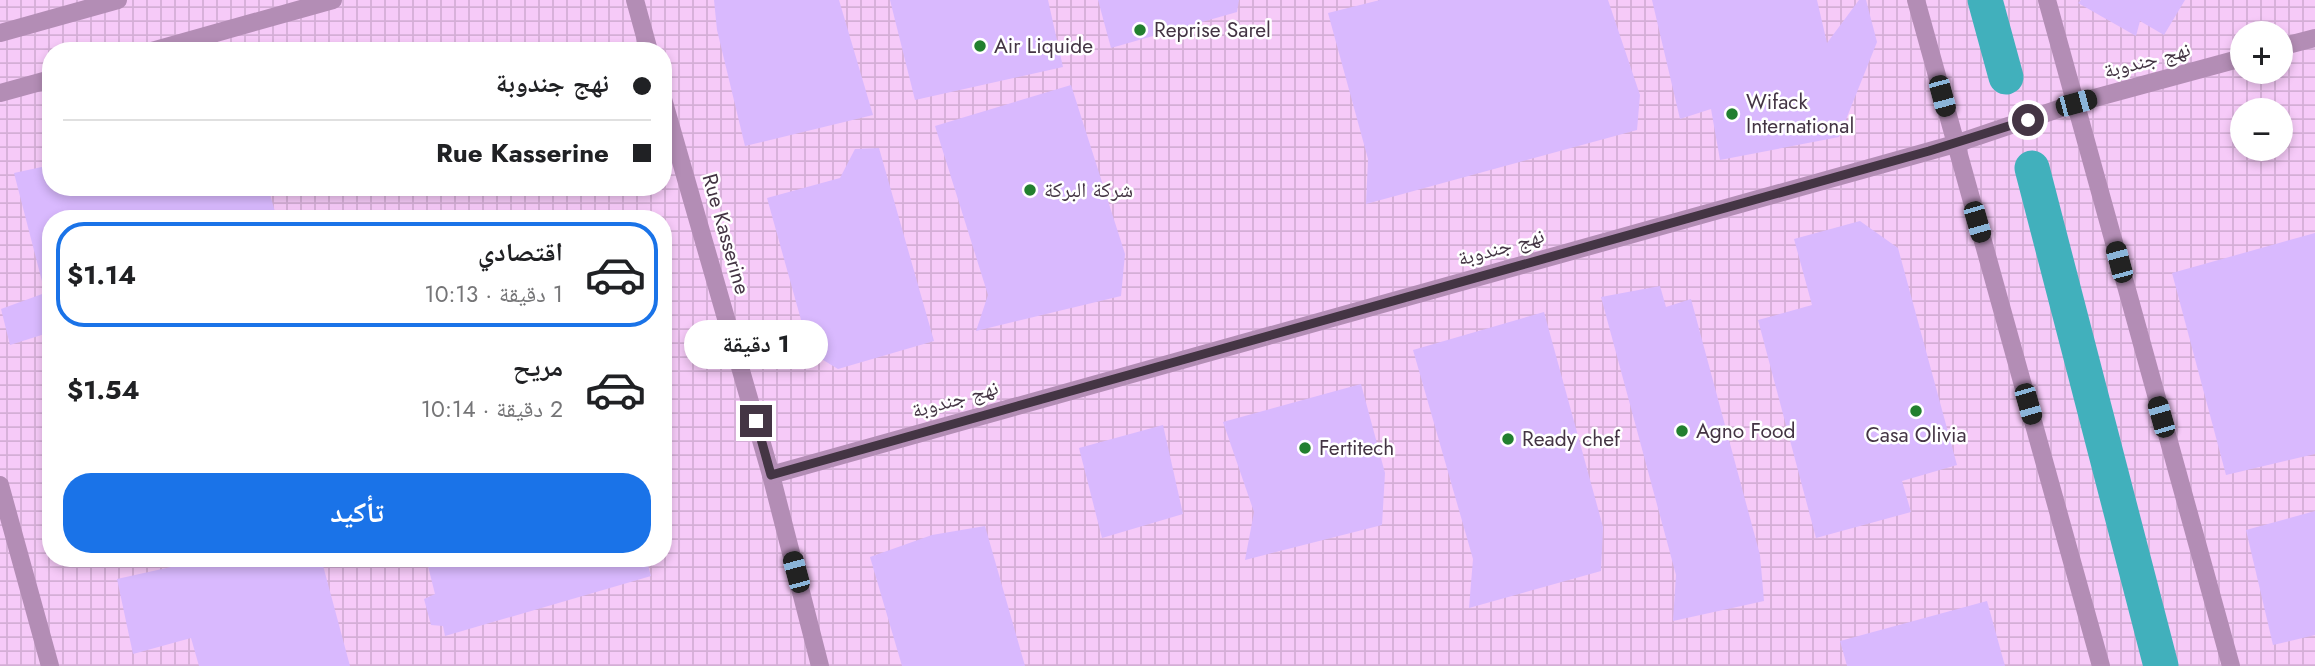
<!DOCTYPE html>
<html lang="ar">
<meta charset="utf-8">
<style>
:root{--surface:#fff;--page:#f2f2f2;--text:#202124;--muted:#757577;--line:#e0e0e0;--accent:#1a73e8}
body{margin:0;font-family:Jost,"Noto Naskh Arabic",sans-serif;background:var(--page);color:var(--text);direction:rtl;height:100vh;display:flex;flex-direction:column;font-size:26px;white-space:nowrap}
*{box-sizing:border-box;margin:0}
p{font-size:23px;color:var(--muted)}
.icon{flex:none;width:38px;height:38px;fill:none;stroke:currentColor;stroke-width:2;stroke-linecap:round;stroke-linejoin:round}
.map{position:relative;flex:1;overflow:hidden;direction:ltr}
.drawer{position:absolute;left:42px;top:210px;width:630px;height:357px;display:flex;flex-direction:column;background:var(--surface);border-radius:28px;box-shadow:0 4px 10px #0003;direction:rtl}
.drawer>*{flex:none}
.top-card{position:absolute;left:42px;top:42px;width:630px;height:154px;border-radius:28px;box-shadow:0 4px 10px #0003;direction:rtl;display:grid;align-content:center;height:154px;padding:0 21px;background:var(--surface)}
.tools{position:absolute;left:2230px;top:21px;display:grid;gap:14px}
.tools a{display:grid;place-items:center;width:63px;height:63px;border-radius:50%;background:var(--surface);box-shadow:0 4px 10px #0003;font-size:35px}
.end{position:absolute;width:32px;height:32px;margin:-16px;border:9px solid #443544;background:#fff;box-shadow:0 0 0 4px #fff}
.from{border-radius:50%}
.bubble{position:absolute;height:49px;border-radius:24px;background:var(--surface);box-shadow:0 4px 10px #0003;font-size:23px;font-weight:700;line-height:49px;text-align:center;direction:rtl}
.car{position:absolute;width:21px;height:42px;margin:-21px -10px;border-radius:9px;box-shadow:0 0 5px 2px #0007;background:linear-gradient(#222 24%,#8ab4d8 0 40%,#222 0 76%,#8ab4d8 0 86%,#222 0)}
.top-card b{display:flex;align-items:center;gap:24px;height:66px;font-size:26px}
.top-card b+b{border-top:2px solid var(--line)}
.top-card i{width:18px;height:18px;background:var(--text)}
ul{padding:12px 0 0;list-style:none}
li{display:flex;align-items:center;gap:21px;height:105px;margin:0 14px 10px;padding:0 7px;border:4px solid transparent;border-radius:28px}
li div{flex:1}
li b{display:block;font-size:26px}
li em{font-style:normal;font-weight:700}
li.active{border-color:var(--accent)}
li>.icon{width:63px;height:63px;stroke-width:1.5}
.primary-button{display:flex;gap:14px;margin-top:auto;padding:14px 21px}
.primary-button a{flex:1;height:80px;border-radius:28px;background:var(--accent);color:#fff;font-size:28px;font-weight:700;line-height:80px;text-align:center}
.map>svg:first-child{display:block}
</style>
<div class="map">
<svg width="2315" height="666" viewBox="0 0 2315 666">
<defs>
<pattern id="industrial-grid" width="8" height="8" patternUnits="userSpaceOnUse" patternTransform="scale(1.75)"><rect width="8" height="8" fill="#f6caf8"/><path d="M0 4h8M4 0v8" fill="none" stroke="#d4aed6"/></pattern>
</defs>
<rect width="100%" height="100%" fill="#fbdcfc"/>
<!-- industrial -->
<path fill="url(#industrial-grid)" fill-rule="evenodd" d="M 0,0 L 2315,0 L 2315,666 L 0,666 ZM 2242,33 L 2280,33 L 2280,72 L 2242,72 ZM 51,51 L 663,51 L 663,187 L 51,187 ZM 2242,110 L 2280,110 L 2280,149 L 2242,149 ZM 51,219 L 663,219 L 663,558 L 51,558 Z"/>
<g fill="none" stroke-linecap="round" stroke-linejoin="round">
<!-- canal -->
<g stroke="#41b0bc" stroke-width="35">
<polyline points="1985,0 2006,77"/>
<polyline points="2032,168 2161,666"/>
</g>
</g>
<!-- building -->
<g fill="#d9b9fe">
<polygon points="714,0 839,0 873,115 745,146 717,30"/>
<polygon points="890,0 1048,0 1063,67 915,100"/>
<polygon points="1098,0 1239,0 1237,12 1111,48"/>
<polygon points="1380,0 1608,0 1640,95 1637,130 1366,204 1368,159 1328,13"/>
<polygon points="1652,0 1817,0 1827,43 1859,0 1866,0 1877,42 1839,137 1720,160 1711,109 1680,119"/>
<polygon points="2081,0 2185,0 2164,35 2140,21 2136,36 2078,3"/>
<polygon points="1071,85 1125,254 1121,296 976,331 988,295 935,126"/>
<polygon points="879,148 934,341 838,369 810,352 767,198 840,178 855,149"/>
<polygon points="51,165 51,187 268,187 277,219 51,219 51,332 10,345 1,309 45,293 14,173"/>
<polygon points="1860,221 1898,248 1957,465 1902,481 1911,512 1816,538 1758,320 1812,305 1794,239"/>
<polygon points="2315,233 2315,454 2226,475 2172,273"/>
<polygon points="1660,286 1666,307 1691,299 1760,555 1764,601 1673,621 1676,575 1601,297"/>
<polygon points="1544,312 1603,527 1601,571 1469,608 1473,559 1413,350"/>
<polygon points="1361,384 1385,473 1382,525 1245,560 1254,512 1223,422"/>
<polygon points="1163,425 1183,514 1102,538 1079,448"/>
<polygon points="2315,511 2315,635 2273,645 2246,530"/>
<polygon points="985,526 1025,666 902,666 870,557 932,535"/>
<polygon points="169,558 321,558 350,666 199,666 191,638 133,654 117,579 171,567"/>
<polygon points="426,558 646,558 651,576 445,636 443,626 431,625 424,599 435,594"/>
<polygon points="1987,601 2005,666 1847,666 1840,641"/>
</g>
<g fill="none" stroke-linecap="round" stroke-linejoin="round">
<!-- minor -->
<g stroke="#b38db5" stroke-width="18">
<polyline points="635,0 649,51"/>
<polyline points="1916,0 2101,666"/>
<polyline points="2047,0 2231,666"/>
<polyline points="0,33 118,0"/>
<polyline points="2280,47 2315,38"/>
<polyline points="152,51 333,0"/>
<polyline points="0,93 51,79"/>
<polyline points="663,99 771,475 820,666"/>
<polyline points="771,475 1955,144 2076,103 2242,58"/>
<polyline points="0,485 50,666"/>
</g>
</g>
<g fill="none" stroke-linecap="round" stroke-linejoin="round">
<!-- route -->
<polyline stroke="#443544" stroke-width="9" points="756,421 771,475 1929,151 2028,120"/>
</g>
<!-- markers -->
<g fill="#227f2f" stroke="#fff" stroke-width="2.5">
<circle cx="1140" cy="30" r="7"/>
<circle cx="980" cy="46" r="7"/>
<circle cx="1732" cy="114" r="7"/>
<circle cx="1030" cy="190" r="7"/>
<circle cx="1916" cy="411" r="7"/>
<circle cx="1682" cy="431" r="7"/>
<circle cx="1508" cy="439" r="7"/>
<circle cx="1305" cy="448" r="7"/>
</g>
<g text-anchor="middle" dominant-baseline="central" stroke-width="5" stroke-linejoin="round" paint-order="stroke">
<!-- poi labels -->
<g font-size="21" fill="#443544" stroke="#fff" text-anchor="start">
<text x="1154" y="30">Reprise Sarel</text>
<text x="994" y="46">Air Liquide</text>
<text x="1746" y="102">Wifack<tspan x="1746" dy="24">International</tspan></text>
<text x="1044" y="190">شركة البركة</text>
<text x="1696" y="431">Agno Food</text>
<text x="1916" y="435" text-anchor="middle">Casa Olivia</text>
<text x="1522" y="439">Ready chef</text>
<text x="1319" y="448">Fertitech</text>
</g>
<!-- street labels -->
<g font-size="21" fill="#443544" stroke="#fff">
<text transform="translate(2147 60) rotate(-15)">نهج جندوبة</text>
<text transform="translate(726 234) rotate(74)">Rue Kasserine</text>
<text transform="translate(1501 247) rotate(-16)">نهج جندوبة</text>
<text transform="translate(955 399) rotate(-16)">نهج جندوبة</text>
</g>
</g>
</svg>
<div class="tools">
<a>+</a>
<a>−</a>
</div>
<i class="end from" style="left:2028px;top:120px"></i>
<i class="end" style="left:756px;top:421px"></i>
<div class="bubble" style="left:684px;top:320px;width:144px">1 دقيقة</div>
<i class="car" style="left:1942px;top:96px;rotate:165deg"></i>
<i class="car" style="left:2076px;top:103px;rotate:75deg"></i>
<i class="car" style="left:1977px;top:222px;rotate:164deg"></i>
<i class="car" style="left:2119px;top:262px;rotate:345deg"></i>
<i class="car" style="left:2028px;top:404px;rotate:164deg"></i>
<i class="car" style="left:2161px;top:417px;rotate:344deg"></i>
<i class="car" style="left:796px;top:572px;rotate:345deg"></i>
<div class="top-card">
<b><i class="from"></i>نهج جندوبة</b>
<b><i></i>Rue Kasserine</b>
</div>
<section class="drawer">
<ul>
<li class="active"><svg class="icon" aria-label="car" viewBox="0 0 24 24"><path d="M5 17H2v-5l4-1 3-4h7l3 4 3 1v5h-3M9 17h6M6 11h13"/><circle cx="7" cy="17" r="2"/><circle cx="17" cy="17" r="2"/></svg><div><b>اقتصادي</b><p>1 دقيقة · 10:13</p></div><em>$1.14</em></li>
<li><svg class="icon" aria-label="car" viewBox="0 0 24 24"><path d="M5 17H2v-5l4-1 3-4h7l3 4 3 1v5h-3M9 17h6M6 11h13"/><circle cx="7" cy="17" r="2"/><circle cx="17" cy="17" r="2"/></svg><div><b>مريح</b><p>2 دقيقة · 10:14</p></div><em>$1.54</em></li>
</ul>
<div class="primary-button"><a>تأكيد</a></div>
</section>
</div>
